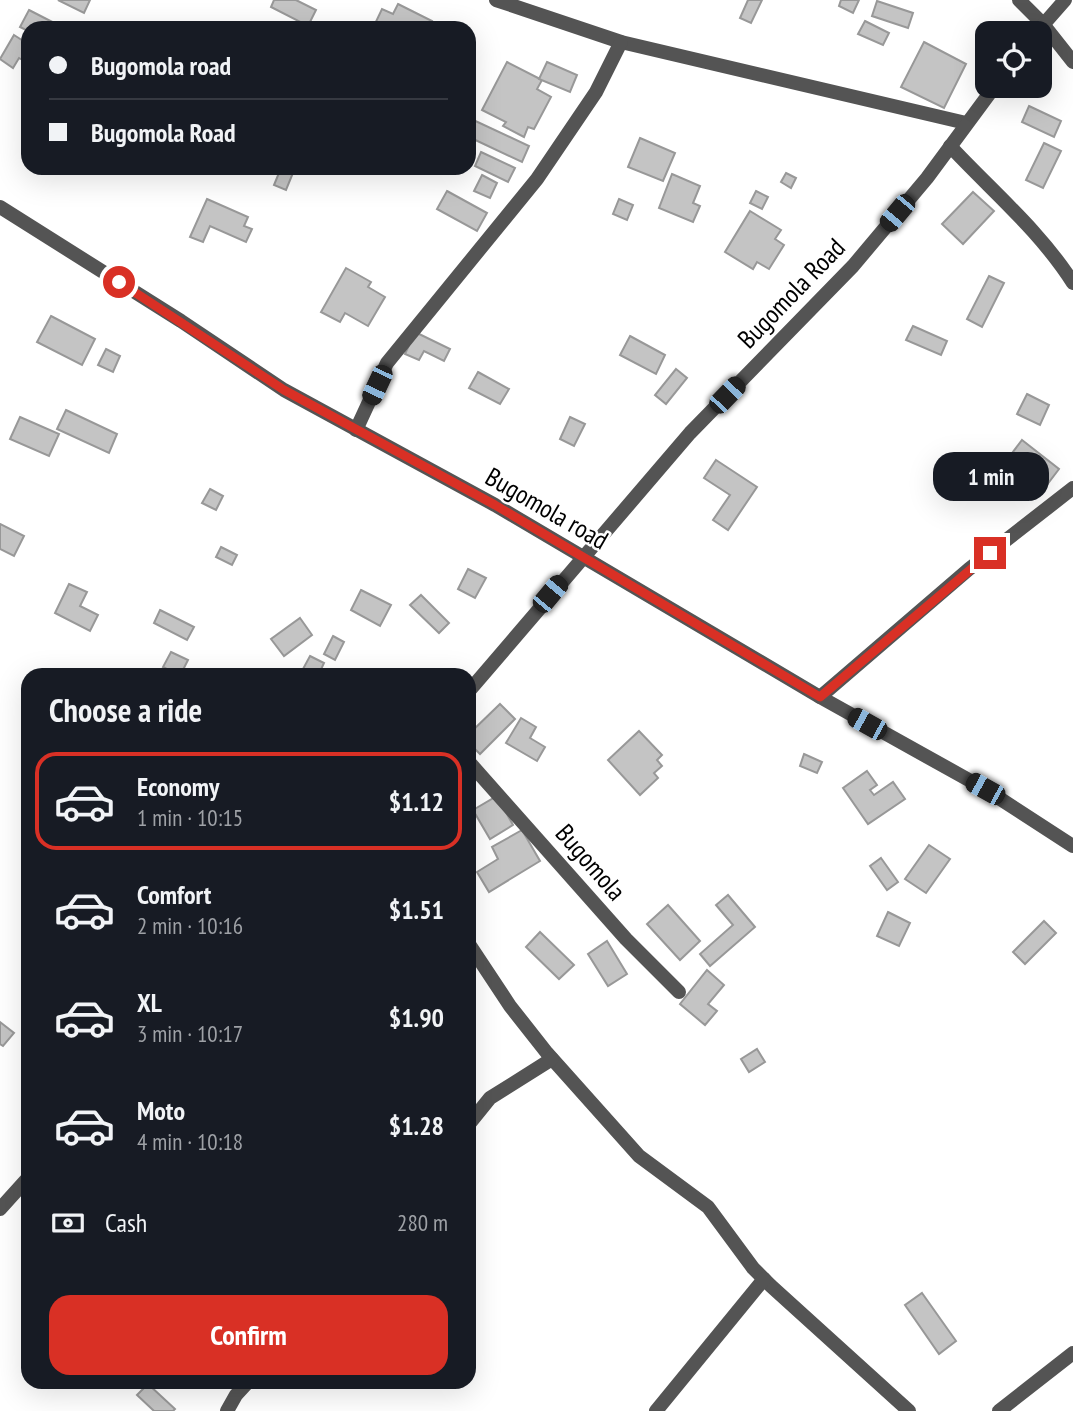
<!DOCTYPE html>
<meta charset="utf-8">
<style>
:root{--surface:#171b24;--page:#242831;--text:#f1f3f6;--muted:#9ea1a6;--line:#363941;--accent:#d93025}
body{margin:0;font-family:"PT Sans Narrow",sans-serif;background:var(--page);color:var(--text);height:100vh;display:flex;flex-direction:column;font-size:26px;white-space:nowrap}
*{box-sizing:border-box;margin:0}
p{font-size:23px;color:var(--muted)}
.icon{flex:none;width:38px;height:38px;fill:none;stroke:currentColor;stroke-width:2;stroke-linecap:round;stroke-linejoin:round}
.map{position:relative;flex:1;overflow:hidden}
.sheet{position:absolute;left:21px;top:668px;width:455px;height:721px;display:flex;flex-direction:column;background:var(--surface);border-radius:21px;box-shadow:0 7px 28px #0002}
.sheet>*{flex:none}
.guide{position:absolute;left:21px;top:21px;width:455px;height:154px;border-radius:21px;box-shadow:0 7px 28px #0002;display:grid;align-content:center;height:154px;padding:0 28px;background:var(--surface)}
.tools{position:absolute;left:975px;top:21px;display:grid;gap:14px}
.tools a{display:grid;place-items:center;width:77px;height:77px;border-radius:14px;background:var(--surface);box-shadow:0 7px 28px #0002;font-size:35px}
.end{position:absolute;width:32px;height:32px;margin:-16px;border:9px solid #d93025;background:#fff;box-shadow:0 0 0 4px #fff}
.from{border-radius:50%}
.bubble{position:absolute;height:49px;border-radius:21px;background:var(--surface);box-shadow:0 7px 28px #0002;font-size:23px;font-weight:600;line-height:49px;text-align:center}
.car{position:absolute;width:21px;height:42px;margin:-21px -10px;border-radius:9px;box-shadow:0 0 5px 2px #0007;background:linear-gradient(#222 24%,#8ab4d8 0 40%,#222 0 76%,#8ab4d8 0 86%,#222 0)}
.guide b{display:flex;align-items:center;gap:24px;height:66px;font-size:26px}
.guide b+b{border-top:2px solid var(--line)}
.guide i{width:18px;height:18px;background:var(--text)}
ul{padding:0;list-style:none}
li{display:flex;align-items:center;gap:21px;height:98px;margin:0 14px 10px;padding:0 14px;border:4px solid transparent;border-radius:21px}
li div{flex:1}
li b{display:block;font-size:26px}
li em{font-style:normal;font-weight:600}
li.current{border-color:var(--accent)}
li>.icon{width:63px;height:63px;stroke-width:1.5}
h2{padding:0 28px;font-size:32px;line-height:84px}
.pay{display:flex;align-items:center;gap:18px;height:77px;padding:0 28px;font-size:26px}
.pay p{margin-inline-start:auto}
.primary-button{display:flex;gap:14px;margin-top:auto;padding:14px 28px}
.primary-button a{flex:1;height:80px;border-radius:21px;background:var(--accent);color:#fff;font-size:28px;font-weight:600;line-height:80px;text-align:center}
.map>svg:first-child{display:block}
</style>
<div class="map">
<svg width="1073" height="1411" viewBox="0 0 1073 1411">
<rect width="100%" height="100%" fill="#fff"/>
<!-- building -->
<g fill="#c4c4c4" stroke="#989898" stroke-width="2">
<polygon points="58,0 90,0 84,13"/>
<polygon points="274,0 296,0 316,10 308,26 271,7"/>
<polygon points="748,0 762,0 751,23 740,18"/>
<polygon points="841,0 859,0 853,13 839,6"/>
<polygon points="877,1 913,13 908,28 872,16"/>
<polygon points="398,4 432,21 429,28 373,28 382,9 393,14"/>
<polygon points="29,10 64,28 28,28 28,31 20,27"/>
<polygon points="865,21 889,33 883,45 858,34"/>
<polygon points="14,35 28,44 28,63 19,58 13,68 0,59"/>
<polygon points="924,42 966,64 944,108 901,87"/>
<polygon points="507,62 542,80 537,89 551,97 534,129 528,127 524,137 503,126 506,122 482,110"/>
<polygon points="547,62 577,75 570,92 539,79"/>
<polygon points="1029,106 1061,121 1054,137 1022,122"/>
<polygon points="469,118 529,146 522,162 469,137"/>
<polygon points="640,138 675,153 663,181 628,167"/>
<polygon points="1044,143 1061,151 1043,188 1026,180"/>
<polygon points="481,152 515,168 508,182 475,166"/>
<polygon points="281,168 295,168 286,190 274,185"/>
<polygon points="786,173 796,178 791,188 781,182"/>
<polygon points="672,174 700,186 693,203 700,206 693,222 659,208"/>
<polygon points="482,175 497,183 490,198 474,191"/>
<polygon points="447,191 487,213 477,231 437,209"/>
<polygon points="756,191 768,197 762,209 750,203"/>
<polygon points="973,192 994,211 963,244 942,224"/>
<polygon points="207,199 248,217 244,226 252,229 246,242 210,226 203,242 190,237"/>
<polygon points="619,199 633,205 627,220 613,214"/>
<polygon points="750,211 781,230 775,239 784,245 769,269 757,262 753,269 725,252"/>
<polygon points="346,268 371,282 368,287 385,297 368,326 345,313 340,322 321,312"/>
<polygon points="989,276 1004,283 982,327 967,319"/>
<polygon points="51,316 95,339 82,365 37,342"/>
<polygon points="913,326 947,341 941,355 906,340"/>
<polygon points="415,332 450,349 444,361 424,351 419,360 405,354"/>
<polygon points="630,336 665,355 656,374 620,355"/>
<polygon points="106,349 120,356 113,372 98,365"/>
<polygon points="676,369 687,378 666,404 655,395"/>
<polygon points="478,372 509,389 500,404 469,388"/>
<polygon points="1027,394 1049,405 1040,425 1017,414"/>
<polygon points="66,410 117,434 109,453 57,429"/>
<polygon points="20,417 59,434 49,456 10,439"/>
<polygon points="570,417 585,424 574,446 560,439"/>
<polygon points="1022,440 1059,469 1043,490 1023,473 1016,482 1000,469"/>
<polygon points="716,460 757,487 728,530 713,520 730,495 704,478"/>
<polygon points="210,489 223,496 216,510 202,503"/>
<polygon points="0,524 24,536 14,556 0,549"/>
<polygon points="221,547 237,555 232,565 216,557"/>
<polygon points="468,569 486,578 475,598 458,589"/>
<polygon points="69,584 87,592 80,606 98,615 90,631 55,613"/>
<polygon points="361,590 391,605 380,626 351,610"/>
<polygon points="421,595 449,623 439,633 410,605"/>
<polygon points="160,610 194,627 187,640 154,623"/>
<polygon points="300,618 312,635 284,656 271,639"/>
<polygon points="333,636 344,642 335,660 324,654"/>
<polygon points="171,652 188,660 180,676 163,667"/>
<polygon points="310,656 324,663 318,676 303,669"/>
<polygon points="500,704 515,719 480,754 469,743 469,734"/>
<polygon points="521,718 536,727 530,738 545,747 537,761 506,743"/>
<polygon points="639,731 662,755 657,760 662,766 654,773 658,778 640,795 608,760"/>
<polygon points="804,754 822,762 817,773 800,766"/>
<polygon points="867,771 877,785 870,790 874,795 893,782 905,799 868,824 843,788"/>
<polygon points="497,796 513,825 490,839 473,810"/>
<polygon points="522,830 540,861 489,892 477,872 498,859 492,847"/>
<polygon points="929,845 950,859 926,893 905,879"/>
<polygon points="881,858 898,882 887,890 870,866"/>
<polygon points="728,895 755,927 710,966 700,954 733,925 716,905"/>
<polygon points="668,905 700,941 680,960 647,924"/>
<polygon points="888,912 910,923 899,946 877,936"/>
<polygon points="1044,921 1056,933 1025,964 1013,952"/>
<polygon points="540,932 574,965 559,979 526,947"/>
<polygon points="607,941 627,974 608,986 588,954"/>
<polygon points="707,970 724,985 708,1004 717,1011 705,1025 680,1004"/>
<polygon points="0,1022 14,1033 3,1046 0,1044"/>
<polygon points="757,1049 765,1062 749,1072 741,1059"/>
<polygon points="922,1293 956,1341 939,1354 905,1305"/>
<polygon points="148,1384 175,1409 173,1411 154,1411 137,1395"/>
</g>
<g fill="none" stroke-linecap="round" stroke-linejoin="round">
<!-- street -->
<g stroke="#545454" stroke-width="14">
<polyline points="496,0 621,42 966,123"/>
<polyline points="1019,0 1043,24 1073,62"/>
<polyline points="1036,33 1065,0"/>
<path d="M 950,146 C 992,191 1040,231 1073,283"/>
<polyline points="0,207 181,321 284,390 495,505 820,697 985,789 1073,846"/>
<polyline points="356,430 387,363 537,179 596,92 621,42"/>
<polyline points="469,691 690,433 853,266 927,178 995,86"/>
<polyline points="820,697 969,569 1073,488"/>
<polyline points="469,762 626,939 679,992"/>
<polyline points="469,944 510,1006 547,1053 639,1156 708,1207 753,1268 771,1286 909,1411"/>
<polyline points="469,1124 490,1098 552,1059"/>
<polyline points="0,1209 28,1178"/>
<polyline points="227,1411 236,1395 248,1382"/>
<polyline points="656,1411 764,1279"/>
<polyline points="999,1411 1073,1353"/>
</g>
</g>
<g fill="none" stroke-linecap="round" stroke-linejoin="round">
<!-- route -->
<polyline stroke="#d93025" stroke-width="9" points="119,282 284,390 495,505 820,697 990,553"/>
</g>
<g text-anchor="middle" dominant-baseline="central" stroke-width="5" stroke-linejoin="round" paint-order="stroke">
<!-- street labels -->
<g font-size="26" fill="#000" stroke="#fff">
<text transform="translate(791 293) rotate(-46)">Bugomola Road</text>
<text transform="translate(547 508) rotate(30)">Bugomola road</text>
<text transform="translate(591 862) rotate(49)">Bugomola</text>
</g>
</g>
</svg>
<div class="tools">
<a><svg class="icon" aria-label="locate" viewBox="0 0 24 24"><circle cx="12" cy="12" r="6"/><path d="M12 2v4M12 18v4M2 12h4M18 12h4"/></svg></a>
</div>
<i class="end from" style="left:119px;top:282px"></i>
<i class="end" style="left:990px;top:553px"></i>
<div class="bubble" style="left:933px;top:452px;width:116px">1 min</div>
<i class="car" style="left:897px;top:213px;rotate:220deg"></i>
<i class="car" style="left:377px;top:385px;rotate:205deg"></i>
<i class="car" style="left:727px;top:395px;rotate:44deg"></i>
<i class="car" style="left:550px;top:594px;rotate:40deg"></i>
<i class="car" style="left:867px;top:724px;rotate:299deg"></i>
<i class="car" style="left:985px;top:789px;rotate:299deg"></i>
<div class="guide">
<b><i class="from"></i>Bugomola road</b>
<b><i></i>Bugomola Road</b>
</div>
<section class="sheet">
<h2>Choose a ride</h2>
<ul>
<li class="current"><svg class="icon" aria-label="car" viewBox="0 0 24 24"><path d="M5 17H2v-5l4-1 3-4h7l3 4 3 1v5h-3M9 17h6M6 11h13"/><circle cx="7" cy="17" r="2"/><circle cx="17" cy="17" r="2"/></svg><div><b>Economy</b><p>1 min · 10:15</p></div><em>$1.12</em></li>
<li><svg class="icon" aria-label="car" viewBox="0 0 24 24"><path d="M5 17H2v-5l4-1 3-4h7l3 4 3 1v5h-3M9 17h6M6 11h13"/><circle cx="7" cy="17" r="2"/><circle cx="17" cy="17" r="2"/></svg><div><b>Comfort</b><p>2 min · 10:16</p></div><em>$1.51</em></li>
<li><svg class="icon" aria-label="car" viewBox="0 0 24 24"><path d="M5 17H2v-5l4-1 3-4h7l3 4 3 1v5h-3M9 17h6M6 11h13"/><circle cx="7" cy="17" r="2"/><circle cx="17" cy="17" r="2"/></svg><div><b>XL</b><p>3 min · 10:17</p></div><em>$1.90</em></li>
<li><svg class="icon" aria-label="car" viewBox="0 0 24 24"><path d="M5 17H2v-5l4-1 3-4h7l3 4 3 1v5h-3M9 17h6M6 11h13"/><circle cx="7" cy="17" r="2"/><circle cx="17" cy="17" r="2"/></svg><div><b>Moto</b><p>4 min · 10:18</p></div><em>$1.28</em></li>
</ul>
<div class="pay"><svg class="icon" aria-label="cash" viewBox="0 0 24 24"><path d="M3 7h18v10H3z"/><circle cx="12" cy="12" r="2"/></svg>Cash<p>280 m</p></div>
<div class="primary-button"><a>Confirm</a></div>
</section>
</div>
